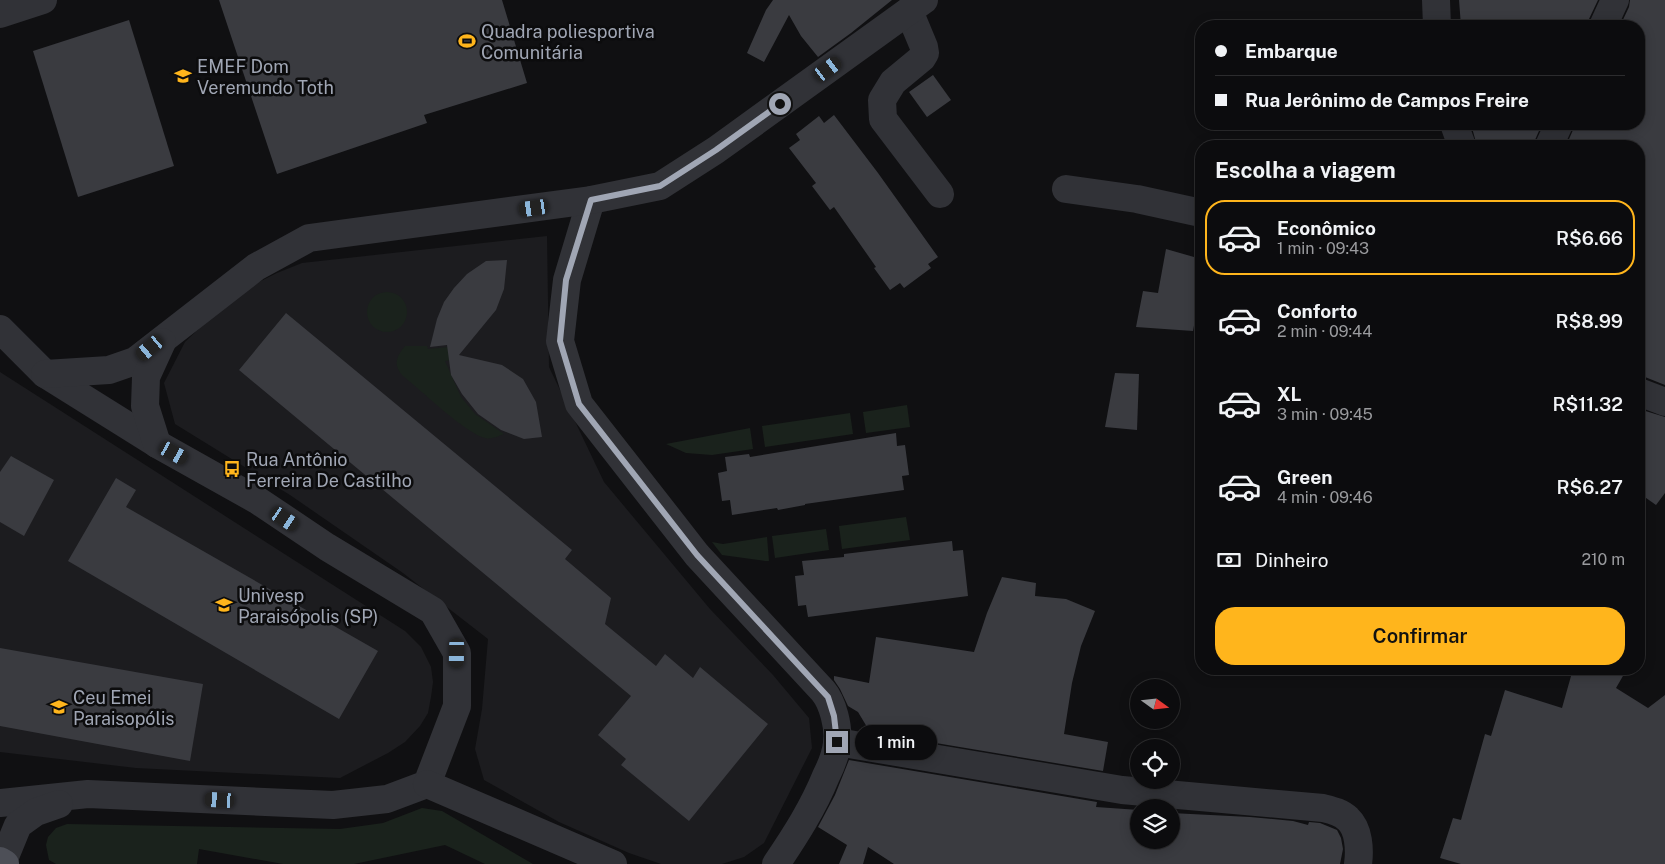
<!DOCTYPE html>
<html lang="pt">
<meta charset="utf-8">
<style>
:root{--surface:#0c0c0e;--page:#151517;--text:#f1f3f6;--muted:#9a9b9e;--line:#2c2c2e;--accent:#ffb51c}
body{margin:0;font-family:"Public Sans",sans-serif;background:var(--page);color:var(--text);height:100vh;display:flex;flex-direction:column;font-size:19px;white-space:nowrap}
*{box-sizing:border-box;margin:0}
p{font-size:16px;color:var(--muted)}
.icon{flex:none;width:28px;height:28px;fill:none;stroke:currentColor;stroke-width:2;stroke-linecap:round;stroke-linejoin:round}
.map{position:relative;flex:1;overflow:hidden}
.details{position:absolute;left:1195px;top:140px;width:450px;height:535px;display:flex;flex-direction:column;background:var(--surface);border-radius:20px;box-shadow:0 2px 12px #0003,0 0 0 1px var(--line)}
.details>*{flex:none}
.hud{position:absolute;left:1195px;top:20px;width:450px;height:110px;border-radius:20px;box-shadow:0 2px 12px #0003,0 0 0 1px var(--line);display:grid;align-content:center;height:110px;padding:0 20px;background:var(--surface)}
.needle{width:32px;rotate:105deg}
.fabs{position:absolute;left:1130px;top:679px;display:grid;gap:10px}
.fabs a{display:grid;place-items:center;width:50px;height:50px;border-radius:50%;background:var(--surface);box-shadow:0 2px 12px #0003,0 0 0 1px var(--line);font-size:25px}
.end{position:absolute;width:22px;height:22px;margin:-11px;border:6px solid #a0a6b4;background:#111;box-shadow:0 0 0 2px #111}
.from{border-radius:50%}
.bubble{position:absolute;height:35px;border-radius:18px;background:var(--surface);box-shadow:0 2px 12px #0003,0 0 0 1px var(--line);font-size:16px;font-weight:600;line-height:35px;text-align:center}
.car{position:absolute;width:15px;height:30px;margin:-15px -8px;border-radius:6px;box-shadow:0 0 4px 1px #0007;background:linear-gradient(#222 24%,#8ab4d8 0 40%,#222 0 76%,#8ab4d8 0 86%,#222 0)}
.hud b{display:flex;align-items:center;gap:18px;height:48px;font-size:19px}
.hud b+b{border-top:1px solid var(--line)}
.hud i{width:12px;height:12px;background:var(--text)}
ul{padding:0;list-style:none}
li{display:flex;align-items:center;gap:15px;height:75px;margin:0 10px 8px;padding:0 10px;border:2px solid transparent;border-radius:20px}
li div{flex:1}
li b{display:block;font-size:19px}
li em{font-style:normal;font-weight:600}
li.active{border-color:var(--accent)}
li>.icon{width:45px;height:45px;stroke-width:1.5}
h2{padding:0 20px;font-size:22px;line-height:60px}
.pay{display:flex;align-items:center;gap:12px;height:55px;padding:0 20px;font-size:19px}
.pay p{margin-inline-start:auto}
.cta{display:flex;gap:10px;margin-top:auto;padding:10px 20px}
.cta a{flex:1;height:58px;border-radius:20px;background:var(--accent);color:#111;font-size:20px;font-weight:600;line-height:58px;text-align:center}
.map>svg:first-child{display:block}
</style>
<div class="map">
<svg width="1665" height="864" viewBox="0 0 1665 864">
<rect width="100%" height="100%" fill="#101012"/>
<!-- built -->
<g fill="#1c1c1f">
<polygon points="547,236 549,367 604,482 710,609 773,675 809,718 812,748 764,843 744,857 722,864 661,864 629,853 559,822 484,780 475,749 482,709 488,639 403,573 290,495 175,424 164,383 185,342 214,314 251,286 277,273 302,263"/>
<polygon points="0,372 405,631 421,647 431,667 433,682 431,697 428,713 420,726 405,742 388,753 340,778 136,768 0,752"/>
</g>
<!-- green -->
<g fill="#1a221c">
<circle cx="387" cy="312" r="20"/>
<path d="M 405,346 L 427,346 L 428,349 L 449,347 L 451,360 L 445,361 L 461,397 L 475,414 L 504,434 C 498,436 491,440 485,438 C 465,433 421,390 403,376 C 393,365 396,357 405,346 Z"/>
<polygon points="907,405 910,427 866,433 863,412"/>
<polygon points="850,413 853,434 765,447 762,426"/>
<polygon points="750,428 753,449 712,455 686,453 666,444"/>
<polygon points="906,517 910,540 842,549 839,526"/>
<polygon points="826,529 829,550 775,558 772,536"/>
<polygon points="767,537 769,561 765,561 722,555 712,542 723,544"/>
<polygon points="422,808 442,811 533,864 485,864 445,845 354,864 283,864 199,849 197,864 56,864 49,860 46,845 48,837 56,828 67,824 340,829 383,823"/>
</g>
<!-- building -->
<g fill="#3a3b40">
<polygon points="219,0 502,0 527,83 424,115 427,123 277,174"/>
<polygon points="773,0 892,0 851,33 818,57 801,36 789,15 764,62 747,53 766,10"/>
<polygon points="1459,0 1598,0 1589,19 1588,26 1461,26"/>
<polygon points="1630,0 1665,0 1665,385 1645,377 1639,377 1639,146 1566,146 1573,130 1574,124 1639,124 1639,26 1620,26 1629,7"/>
<polygon points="129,20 174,166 78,197 33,51"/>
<polygon points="933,75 951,100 927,117 909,92"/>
<polygon points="834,115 878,173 938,257 928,264 931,268 904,288 900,283 890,290 874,268 876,267 834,207 830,210 812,186 816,183 789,148 800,140 796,134 819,116 824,123"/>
<polygon points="1471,124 1542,124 1535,140 1534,146 1477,146"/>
<polygon points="1166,249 1201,259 1201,287 1193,331 1136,327 1143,291 1158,293"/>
<polygon points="507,260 504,289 496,310 459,355 502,365 523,379 536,402 542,437 524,439 501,430 478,414 462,394 451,375 447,345 430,347 437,319 444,302 454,288 467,274 486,261"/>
<polygon points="286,313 572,550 565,559 611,598 605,624 656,666 665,654 693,678 700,667 768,724 689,821 621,765 626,759 598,735 631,696 239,370"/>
<polygon points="1115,373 1139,374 1137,430 1105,427"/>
<polygon points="1639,409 1665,417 1665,493 1656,505 1639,493"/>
<polygon points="896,433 897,446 905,445 909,475 902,476 904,490 805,504 805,505 778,510 777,508 732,515 730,500 722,501 718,473 727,471 725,457 749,454 750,457"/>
<polygon points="11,456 54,480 24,536 0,522 0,472"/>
<polygon points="116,478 136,490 126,507 378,651 339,719 68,561"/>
<polygon points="952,541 953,551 963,550 968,596 808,617 806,605 798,606 795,576 804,575 802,561 844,557 844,554"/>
<polygon points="1002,577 1036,583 1035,596 1066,599 1095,611 1081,646 1072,683 1064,734 1108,742 1103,771 870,732 858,712 848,706 840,689 834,680 834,676 869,683 876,637 974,652 987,613"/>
<polygon points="0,648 203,684 190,761 0,726"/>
<polygon points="1573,669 1627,669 1616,688 1648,708 1665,695 1665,864 1461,864 1440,858 1453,818 1461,820 1485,734 1491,736 1505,690 1562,708"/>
<polygon points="849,760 1097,802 1096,807 1139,810 1139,840 1171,840 1171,813 1250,817 1293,821 1308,825 1309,822 1320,823 1337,830 1341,838 1343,849 1340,864 894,864 868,847 863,864 839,864 847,845 818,827 835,795"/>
</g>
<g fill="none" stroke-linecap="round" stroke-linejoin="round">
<!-- minor -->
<g stroke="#313237" stroke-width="28">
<polyline points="1436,0 1437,26"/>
<polyline points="909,11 924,47 925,53 922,58 893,82 882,100 883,119 940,194"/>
<polyline points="0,14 43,0"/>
<polyline points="1603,26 1615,0"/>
<polyline points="1454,124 1462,146"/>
<polyline points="1549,146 1559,124"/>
<polyline points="1066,189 1137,199 1201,213"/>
<path d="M 591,200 L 567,280 L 560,341 L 579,404 L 697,555 L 823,691 C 833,703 839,727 837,743 C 836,754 831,766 826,776 C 813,808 795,836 776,864"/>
<polyline points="0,329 45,374 157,444 257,500 327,547 433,611 457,653 457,706 427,784 387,799 333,805 88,794 0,803"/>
<polyline points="45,374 109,370 135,361 256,267 309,238 591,200 660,186 716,150 924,0"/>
<polyline points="1639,392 1665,402"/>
<polyline points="157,444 145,406 146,377 162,342"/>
<path d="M 837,742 L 1122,790 L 1323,808 C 1331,810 1341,812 1348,819 C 1359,829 1360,850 1358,864"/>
<polyline points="427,784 613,864"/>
<polyline points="2,864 18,825 36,812 59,804"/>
</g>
<!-- major -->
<polyline stroke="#4d4f57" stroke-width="28" points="0,861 5,864"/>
</g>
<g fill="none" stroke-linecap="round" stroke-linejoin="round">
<!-- route -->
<polyline stroke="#a0a6b4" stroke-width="6" points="780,104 716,150 660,186 591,200 566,280 560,341 579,404 697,555 828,697 834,716 837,742"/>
</g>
<!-- icons -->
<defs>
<g id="stadium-bare" transform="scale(1.35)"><path d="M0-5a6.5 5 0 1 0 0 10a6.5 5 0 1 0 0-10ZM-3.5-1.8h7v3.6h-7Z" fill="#ffb51c" stroke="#0c0c0d" stroke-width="2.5" paint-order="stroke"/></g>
<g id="school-bare" transform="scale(1.35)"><path d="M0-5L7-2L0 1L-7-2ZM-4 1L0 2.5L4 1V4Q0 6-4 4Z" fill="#ffb51c" stroke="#0c0c0d" stroke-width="2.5" paint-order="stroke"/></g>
<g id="bus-bare" transform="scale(1.35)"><path d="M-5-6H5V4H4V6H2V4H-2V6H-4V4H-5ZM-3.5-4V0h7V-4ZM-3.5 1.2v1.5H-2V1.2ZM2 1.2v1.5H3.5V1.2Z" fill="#ffb51c" stroke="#0c0c0d" stroke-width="2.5" paint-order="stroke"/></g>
<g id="university-bare" transform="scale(1.35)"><path d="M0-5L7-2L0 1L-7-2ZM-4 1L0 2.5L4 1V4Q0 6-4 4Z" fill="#ffb51c" stroke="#0c0c0d" stroke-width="2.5" paint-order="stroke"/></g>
</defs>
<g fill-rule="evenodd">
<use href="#stadium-bare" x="467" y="41"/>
<use href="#school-bare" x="183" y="76"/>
<use href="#bus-bare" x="232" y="469"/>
<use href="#university-bare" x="224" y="605"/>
<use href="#university-bare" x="59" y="707"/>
</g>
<g text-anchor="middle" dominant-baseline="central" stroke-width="5" stroke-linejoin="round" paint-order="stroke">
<!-- poi labels -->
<g font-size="18" fill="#a0a6b4" stroke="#0c0c0d" text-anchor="start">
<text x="481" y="31">Quadra poliesportiva<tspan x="481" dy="21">Comunitária</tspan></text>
<text x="197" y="66">EMEF Dom<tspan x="197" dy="21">Veremundo Toth</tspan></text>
<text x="246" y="459">Rua Antônio<tspan x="246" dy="21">Ferreira De Castilho</tspan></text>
<text x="238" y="595">Univesp<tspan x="238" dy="21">Paraisópolis (SP)</tspan></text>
<text x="73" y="697">Ceu Emei<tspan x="73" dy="21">Paraisopólis</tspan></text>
</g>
</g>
</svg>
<div class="fabs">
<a><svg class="needle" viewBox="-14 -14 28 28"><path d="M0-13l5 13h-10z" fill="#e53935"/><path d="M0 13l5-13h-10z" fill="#9a9b9e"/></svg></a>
<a><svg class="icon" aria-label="locate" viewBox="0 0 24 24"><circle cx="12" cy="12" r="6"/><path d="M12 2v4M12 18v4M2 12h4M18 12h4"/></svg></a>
<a><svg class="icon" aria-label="layers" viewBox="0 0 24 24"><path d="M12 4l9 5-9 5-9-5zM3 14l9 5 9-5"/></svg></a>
</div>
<i class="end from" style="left:780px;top:104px"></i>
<i class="end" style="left:837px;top:742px"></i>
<div class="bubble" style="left:855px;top:725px;width:82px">1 min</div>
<i class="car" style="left:828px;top:69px;rotate:54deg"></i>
<i class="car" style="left:534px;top:208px;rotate:262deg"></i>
<i class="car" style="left:150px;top:348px;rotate:230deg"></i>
<i class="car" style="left:174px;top:453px;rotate:119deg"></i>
<i class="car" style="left:285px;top:519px;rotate:124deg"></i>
<i class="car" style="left:457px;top:653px;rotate:181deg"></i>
<i class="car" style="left:220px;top:800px;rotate:273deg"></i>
<div class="hud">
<b><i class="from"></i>Embarque</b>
<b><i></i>Rua Jerônimo de Campos Freire</b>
</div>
<section class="details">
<h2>Escolha a viagem</h2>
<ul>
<li class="active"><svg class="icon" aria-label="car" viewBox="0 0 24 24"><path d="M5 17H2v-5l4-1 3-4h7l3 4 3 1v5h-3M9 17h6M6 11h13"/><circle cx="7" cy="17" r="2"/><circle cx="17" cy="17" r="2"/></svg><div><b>Econômico</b><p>1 min · 09:43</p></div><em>R$6.66</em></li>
<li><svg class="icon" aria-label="car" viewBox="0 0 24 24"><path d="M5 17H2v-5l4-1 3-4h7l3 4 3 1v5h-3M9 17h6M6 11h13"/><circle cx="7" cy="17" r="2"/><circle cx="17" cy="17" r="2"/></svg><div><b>Conforto</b><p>2 min · 09:44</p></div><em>R$8.99</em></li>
<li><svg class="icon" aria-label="car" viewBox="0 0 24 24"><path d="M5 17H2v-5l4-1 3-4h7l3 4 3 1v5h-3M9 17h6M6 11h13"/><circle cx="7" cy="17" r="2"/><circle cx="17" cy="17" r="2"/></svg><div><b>XL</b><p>3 min · 09:45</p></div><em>R$11.32</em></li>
<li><svg class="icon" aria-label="car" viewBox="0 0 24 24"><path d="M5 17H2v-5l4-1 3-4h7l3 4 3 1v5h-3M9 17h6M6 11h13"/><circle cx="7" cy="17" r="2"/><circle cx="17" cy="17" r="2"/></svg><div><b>Green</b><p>4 min · 09:46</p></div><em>R$6.27</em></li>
</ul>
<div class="pay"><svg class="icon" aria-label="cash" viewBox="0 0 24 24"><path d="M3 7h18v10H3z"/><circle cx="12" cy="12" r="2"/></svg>Dinheiro<p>210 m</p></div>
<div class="cta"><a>Confirmar</a></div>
</section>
</div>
